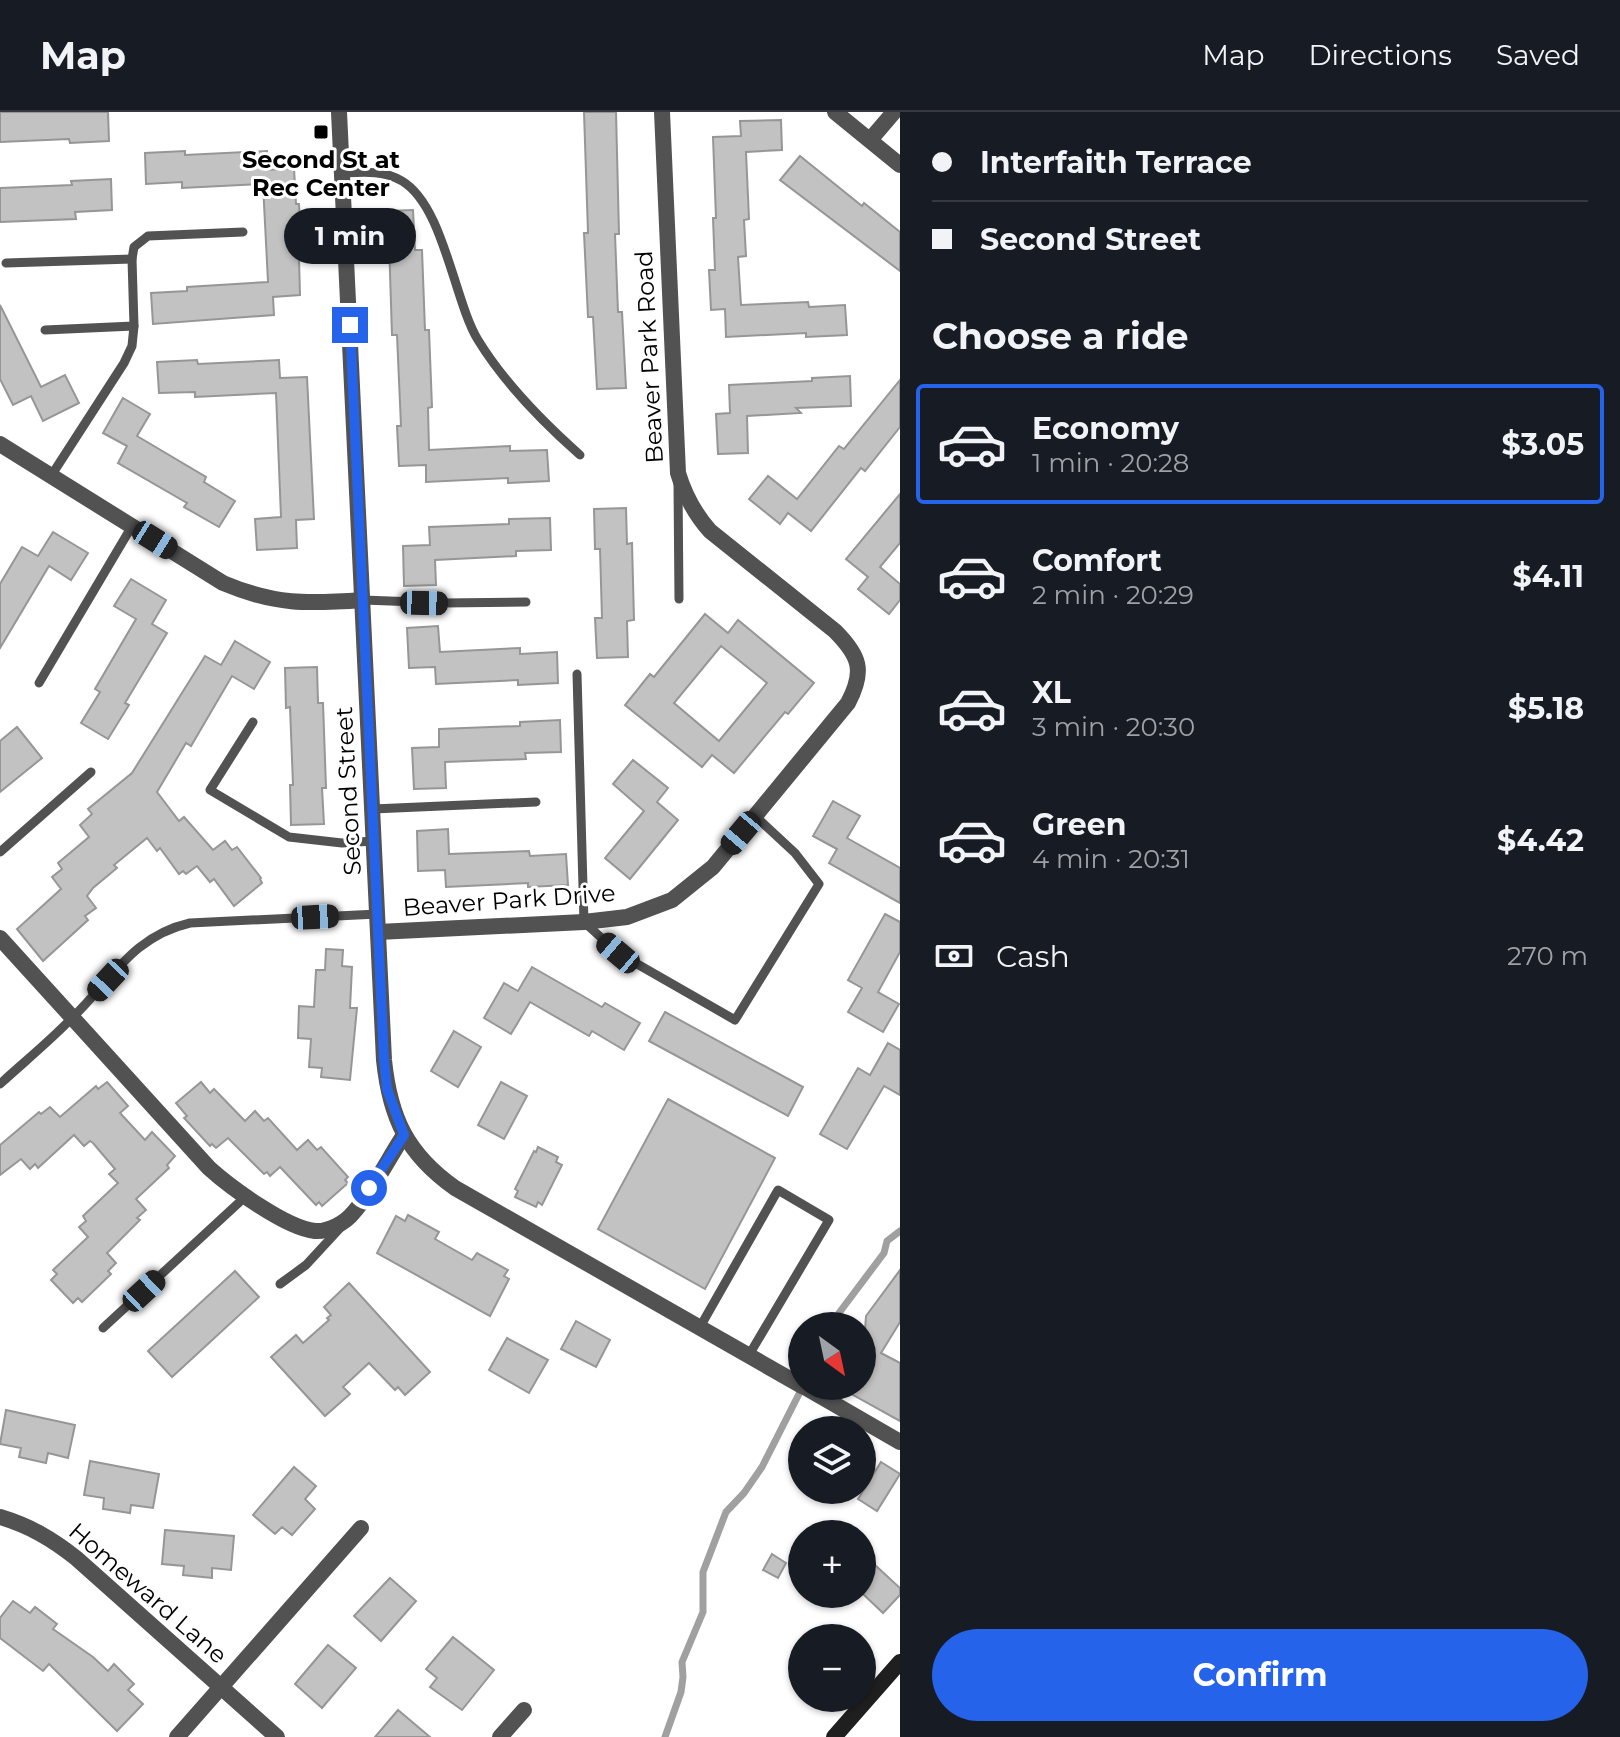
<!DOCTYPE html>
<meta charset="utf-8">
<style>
:root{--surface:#171b24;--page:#242831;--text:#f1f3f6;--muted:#9ea1a6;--line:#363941;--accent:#2563eb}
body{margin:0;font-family:Montserrat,sans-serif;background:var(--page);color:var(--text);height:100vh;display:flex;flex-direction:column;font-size:30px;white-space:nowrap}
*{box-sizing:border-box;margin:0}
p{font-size:26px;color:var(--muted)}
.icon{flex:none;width:44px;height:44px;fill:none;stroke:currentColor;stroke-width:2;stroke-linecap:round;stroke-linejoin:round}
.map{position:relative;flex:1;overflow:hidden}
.sheet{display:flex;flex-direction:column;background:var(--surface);width:720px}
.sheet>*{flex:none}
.banner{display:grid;align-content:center;height:176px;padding:0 32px;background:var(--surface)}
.needle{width:52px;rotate:147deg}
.fabs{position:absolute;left:788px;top:1200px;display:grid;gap:16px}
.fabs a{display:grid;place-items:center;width:88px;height:88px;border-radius:50%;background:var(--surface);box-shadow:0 2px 6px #0004;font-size:40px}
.end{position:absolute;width:36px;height:36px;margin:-18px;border:10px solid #2563eb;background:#fff;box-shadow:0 0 0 4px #fff}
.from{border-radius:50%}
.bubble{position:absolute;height:56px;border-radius:28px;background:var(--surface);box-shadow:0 2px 6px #0004;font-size:26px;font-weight:700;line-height:56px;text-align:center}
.car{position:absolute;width:24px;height:48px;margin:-24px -12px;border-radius:10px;box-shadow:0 0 6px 2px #0007;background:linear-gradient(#222 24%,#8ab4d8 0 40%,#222 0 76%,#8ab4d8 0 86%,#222 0)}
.banner b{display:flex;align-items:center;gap:28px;height:76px;font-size:30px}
.banner b+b{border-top:2px solid var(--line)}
.banner i{width:20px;height:20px;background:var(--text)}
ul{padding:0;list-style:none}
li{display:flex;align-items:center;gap:24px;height:120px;margin:0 16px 12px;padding:0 16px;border:4px solid transparent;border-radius:8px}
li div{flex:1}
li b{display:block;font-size:30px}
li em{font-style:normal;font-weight:700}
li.current{border-color:var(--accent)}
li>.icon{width:72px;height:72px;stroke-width:1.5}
h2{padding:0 32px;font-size:36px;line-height:96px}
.pay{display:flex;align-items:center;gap:20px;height:88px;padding:0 32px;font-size:30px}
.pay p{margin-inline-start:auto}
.button{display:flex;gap:16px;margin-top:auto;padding:16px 32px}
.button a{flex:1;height:92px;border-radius:48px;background:var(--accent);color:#fff;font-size:32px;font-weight:700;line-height:92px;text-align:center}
header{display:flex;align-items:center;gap:48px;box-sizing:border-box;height:112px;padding:0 40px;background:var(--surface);border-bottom:2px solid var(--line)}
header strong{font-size:38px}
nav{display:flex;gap:44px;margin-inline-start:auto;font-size:28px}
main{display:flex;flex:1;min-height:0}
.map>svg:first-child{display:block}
</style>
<header>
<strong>Map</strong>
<nav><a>Map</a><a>Directions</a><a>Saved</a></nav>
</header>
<main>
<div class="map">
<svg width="900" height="1625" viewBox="0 0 900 1625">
<rect width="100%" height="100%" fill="#fff"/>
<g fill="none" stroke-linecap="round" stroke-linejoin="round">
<!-- stream -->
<g stroke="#a0a0a0" stroke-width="7">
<polyline points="835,1214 839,1201 884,1141 887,1129 900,1119"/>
<polyline points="665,1625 681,1580 683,1565 682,1550 703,1500 703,1460 726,1400 744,1381 762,1355 802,1276"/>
</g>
</g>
<!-- building -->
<g fill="#c2c2c2" stroke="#969696" stroke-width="2" fill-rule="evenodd">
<polygon points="0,0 108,0 109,29 70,31 69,27 0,30"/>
<polygon points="584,0 616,0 619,122 615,122 618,200 622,200 626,276 597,277 593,205 588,205 584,121 588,121"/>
<polygon points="781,8 782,38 746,40 749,107 744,108 746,144 738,145 741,193 808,190 809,195 845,193 847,223 806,225 806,221 726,225 725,197 711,198 709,158 715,158 713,106 716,106 713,25 741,24 740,9"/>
<polygon points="185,39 185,43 267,39 267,58 294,56 296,92 299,92 302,147 299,147 300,183 273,185 274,203 153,212 151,181 187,179 187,175 268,170 263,72 182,76 182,70 146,72 145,41"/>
<polygon points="800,44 862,94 864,91 900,120 900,159 780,68"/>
<polygon points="111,67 112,98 75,100 76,107 0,110 0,76 72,73 71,69"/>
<polygon points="413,98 415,138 422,138 425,218 429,218 432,295 428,296 429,338 510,334 510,339 547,338 549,369 508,371 508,366 426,370 426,353 399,354 397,314 401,314 397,223 392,223 388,99"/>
<polygon points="0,193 41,275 65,263 79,291 43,309 31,284 13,293 0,267"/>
<polygon points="197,248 198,252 279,248 280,266 307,265 314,407 296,408 297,436 257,438 255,407 281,405 276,281 195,285 195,280 159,281 157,250"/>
<polygon points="850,264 851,294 796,296 801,301 747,304 748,341 718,342 716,302 730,301 729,273 812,269 812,266"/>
<polygon points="900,268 900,315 865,359 861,356 811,419 788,401 780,412 749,387 768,364 797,387 839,334 844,337"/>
<polygon points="123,286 150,302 137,324 206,365 204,370 235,389 219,415 184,395 187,391 118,351 127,334 103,321"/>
<polygon points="900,382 900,431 880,455 900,472 900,488 889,502 858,477 868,465 846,447"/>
<polygon points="626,396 627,432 632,431 634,508 627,509 628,545 597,546 595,506 602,506 600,437 595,437 594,397"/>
<polygon points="550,406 551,438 516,439 516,444 435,448 436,473 404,474 403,434 430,433 429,415 509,412 509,407"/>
<polygon points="53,420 88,441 71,468 49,454 0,536 0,472 22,435 38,444"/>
<polygon points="131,467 166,488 152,512 167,521 125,591 129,593 108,627 81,611 100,580 95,577 136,507 114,494"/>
<path d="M 705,502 L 728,521 L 738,508 L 814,571 L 788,602 L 785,600 L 734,661 L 712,643 L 702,655 L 625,593 L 650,562 L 654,565 ZM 721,534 L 767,571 L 719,629 L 674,591 Z"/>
<polygon points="438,514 440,540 520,536 520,542 557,540 558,571 518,573 518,568 436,572 435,555 409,556 407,516"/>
<polygon points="235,529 270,550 254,577 232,564 191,634 186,631 157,680 179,709 184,705 213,738 225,729 232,738 237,735 261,766 260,767 262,771 234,794 214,767 210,770 197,754 186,762 183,759 179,762 160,736 157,739 147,726 114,753 117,756 93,776 87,784 96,796 85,804 88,808 43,849 17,817 61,777 52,765 62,757 58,751 89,725 80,713 92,702 88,697 132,661 205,544 221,553"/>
<polygon points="317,555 318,591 323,591 326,676 322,676 324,712 291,713 290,673 293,673 290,595 286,596 285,556"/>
<polygon points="560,608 561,640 525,641 526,647 445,650 446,676 414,677 412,636 439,635 439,617 520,614 520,610"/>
<polygon points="17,615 42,646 0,680 0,629"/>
<polygon points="633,648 668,676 657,690 678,708 630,767 605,746 644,699 613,672"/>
<polygon points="833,689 860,704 847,726 900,756 900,791 829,751 837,737 813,724"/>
<polygon points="448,717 449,742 529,739 530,744 566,742 568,773 528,775 528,771 446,775 445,758 418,759 417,719"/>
<polygon points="885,802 900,810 900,840 878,880 899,892 883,920 848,900 862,876 848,868"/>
<polygon points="326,837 343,838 342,854 352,855 350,896 357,896 350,968 321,965 322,956 309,955 311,927 298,926 299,894 314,895 316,858 325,858"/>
<polygon points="532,855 602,895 605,891 640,911 624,938 592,919 589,924 530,890 511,922 484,906 504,871 518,879"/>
<polygon points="665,900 803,975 788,1004 649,929"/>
<polygon points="454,919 481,935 458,975 431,959"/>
<polygon points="888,931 900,938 900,983 884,974 847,1037 820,1022 858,956 870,963"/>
<polygon points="107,970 128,994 120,1001 145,1028 152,1020 175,1044 167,1053 169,1056 136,1087 146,1098 137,1106 140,1108 107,1141 116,1151 108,1159 111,1162 82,1190 78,1186 73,1191 51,1168 57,1162 53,1158 88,1125 79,1115 86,1109 83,1104 118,1071 109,1062 115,1057 93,1031 90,1029 84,1034 74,1023 38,1056 35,1052 30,1057 21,1047 0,1063 0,1033 39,1000 41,1002 50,995 60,1005 96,974 98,977"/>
<polygon points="201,970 210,981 214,977 245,1009 255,999 264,1009 268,1006 297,1038 308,1028 317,1038 321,1035 348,1065 345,1068 348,1071 322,1094 319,1090 316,1093 280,1055 270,1064 267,1060 264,1062 228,1026 216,1036 212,1032 210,1034 184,1006 187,1004 176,991"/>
<polygon points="501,970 527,984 504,1027 478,1013"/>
<polygon points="668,987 775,1046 705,1177 598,1117"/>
<polygon points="538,1035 558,1045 556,1050 562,1053 542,1093 538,1090 536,1095 515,1085 518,1079 515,1077 534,1039 536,1040"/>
<polygon points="408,1103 439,1120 435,1127 472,1148 477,1141 508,1158 504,1164 509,1167 490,1204 377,1141 396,1104 405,1109"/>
<polygon points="900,1158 900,1210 881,1241 900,1251 900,1309 837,1274 862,1274 862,1230 869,1234 865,1218 866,1204"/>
<polygon points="235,1159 259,1185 172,1265 148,1239"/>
<polygon points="349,1171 430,1260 405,1283 398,1275 395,1278 369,1251 343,1275 350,1282 325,1304 271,1245 296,1223 303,1231 329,1208 327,1206 331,1203 324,1195"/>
<polygon points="576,1209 610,1228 596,1255 561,1237"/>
<polygon points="507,1226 548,1248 529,1281 489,1258"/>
<polygon points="6,1298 75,1313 68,1346 48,1341 46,1351 19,1345 21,1336 0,1332"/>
<polygon points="90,1349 159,1362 153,1396 131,1393 130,1401 103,1397 104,1386 84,1383"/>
<polygon points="881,1350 900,1362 877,1399 858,1387"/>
<polygon points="294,1355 316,1374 305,1387 315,1397 292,1423 282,1415 275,1422 253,1403"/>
<polygon points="165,1418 234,1424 231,1458 212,1456 212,1466 183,1463 184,1454 162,1452"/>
<polygon points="772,1442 786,1451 778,1466 763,1458"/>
<polygon points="875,1453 900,1476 900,1483 883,1501 862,1481 862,1467"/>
<polygon points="390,1466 416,1489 381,1529 354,1504"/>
<polygon points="13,1489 30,1501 35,1495 57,1512 53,1517 93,1545 108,1559 114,1552 134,1572 128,1578 143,1592 117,1619 49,1552 43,1559 0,1526 0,1506"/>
<polygon points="453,1525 494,1558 462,1598 430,1575 437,1566 426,1557"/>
<polygon points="328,1533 356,1556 322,1596 295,1572"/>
<polygon points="398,1598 430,1625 375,1625"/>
</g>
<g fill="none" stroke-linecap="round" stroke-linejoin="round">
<!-- lane -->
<g stroke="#525252" stroke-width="9">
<path d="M 343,61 C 363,60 384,58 402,69 C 444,94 454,189 478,228 C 503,269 544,311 580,343"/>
<polyline points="6,151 132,147"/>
<polyline points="45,218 134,214"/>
<polyline points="51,364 124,251 132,234 134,214 132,147 134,135 148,124 243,120"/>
<polyline points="678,372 679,487"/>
<polyline points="363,488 443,491 526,490"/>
<polyline points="577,562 584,810 618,841 735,908 819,772 795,741 755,704"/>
<polyline points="39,571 132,414"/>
<polyline points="253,610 210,678 289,725 342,731 374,729"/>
<polyline points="373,697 536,690"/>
<polyline points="0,740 91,660"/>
<path d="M 0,972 C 24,950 50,929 73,905 C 112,867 133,824 190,811 L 378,802"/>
<polyline points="280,1172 306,1153 342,1114"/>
<polyline points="700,1215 778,1078 829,1108 749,1243"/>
<polyline points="103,1216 245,1085"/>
</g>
<!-- street -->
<g stroke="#525252" stroke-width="16">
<path d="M 339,0 L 384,948 C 390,1006 407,1042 455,1076 L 802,1274"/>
<polyline points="835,0 900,53"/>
<polyline points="870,28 894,0"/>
<path d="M 0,332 L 223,471 C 275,493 307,492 363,488"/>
<path d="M 378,820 L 584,810 L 627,805 L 672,788 L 713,755 L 848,591 C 865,559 860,544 835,519 L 710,419 C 694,401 685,384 678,361 L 662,0"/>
<path d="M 0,826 L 209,1056 C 230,1075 286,1116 315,1119 C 328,1120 345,1111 353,1101 C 372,1080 388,1047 404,1023"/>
<polyline points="803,1274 900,1330"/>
<path d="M 0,1405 C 30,1414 52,1427 76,1446 L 277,1625"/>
<polyline points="177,1625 361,1416"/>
<polyline points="500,1625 524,1598"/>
</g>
<!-- secondary -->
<polyline stroke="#1f1f1f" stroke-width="16" points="834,1625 900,1550"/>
</g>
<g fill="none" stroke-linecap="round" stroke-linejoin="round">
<!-- route -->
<polyline stroke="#2563eb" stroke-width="10" points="350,213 384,948 387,977 404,1023 369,1076"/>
</g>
<!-- markers -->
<rect fill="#000" stroke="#fff" stroke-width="3" x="313" y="12" width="16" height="16" rx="4"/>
<g text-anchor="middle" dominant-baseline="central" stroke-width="6" stroke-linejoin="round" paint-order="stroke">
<!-- poi labels -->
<g font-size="24" font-weight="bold" fill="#000" stroke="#fff">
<text x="321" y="47">Second St at<tspan x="321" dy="28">Rec Center</tspan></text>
</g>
<!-- street labels -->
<g font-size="24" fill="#000" stroke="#fff">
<text transform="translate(649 245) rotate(-93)">Beaver Park Road</text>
<text transform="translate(348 679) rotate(-93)">Second Street</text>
<text transform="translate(509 788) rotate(-4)">Beaver Park Drive</text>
<text transform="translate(148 1481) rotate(41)">Homeward Lane</text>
</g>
</g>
</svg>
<div class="fabs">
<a><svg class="needle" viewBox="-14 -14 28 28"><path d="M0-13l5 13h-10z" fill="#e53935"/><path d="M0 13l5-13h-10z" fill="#9ea1a6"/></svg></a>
<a><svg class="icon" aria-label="layers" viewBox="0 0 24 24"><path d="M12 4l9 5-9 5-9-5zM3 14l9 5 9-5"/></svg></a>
<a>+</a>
<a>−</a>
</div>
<i class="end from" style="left:369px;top:1076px"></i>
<i class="end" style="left:350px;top:213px"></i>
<div class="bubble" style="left:284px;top:96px;width:132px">1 min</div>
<i class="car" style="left:155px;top:428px;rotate:122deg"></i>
<i class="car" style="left:424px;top:491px;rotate:91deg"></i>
<i class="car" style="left:741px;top:721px;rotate:220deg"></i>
<i class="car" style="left:315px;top:805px;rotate:87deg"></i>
<i class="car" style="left:618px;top:841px;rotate:310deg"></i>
<i class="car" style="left:108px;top:868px;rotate:223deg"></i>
<i class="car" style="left:144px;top:1179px;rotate:47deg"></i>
</div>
<section class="sheet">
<div class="banner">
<b><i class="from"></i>Interfaith Terrace</b>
<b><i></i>Second Street</b>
</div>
<h2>Choose a ride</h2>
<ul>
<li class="current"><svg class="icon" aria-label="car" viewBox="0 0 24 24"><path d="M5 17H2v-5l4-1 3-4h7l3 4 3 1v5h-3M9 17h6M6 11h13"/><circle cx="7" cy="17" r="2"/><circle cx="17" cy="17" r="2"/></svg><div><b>Economy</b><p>1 min · 20:28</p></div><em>$3.05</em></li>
<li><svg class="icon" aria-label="car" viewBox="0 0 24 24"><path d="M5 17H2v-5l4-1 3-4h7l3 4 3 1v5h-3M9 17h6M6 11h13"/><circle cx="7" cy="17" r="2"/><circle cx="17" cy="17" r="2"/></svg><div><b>Comfort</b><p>2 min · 20:29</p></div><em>$4.11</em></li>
<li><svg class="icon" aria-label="car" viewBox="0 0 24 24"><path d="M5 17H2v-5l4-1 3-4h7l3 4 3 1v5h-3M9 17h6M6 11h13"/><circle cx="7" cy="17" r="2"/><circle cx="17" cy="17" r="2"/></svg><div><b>XL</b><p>3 min · 20:30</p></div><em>$5.18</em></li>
<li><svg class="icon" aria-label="car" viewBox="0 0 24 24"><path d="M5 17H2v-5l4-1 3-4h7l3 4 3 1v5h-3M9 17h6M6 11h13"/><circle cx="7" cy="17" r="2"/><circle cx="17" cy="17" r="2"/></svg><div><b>Green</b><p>4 min · 20:31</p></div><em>$4.42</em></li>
</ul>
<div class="pay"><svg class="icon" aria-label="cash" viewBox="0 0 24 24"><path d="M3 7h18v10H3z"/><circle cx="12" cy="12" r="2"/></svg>Cash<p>270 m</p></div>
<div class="button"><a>Confirm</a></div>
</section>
</main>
